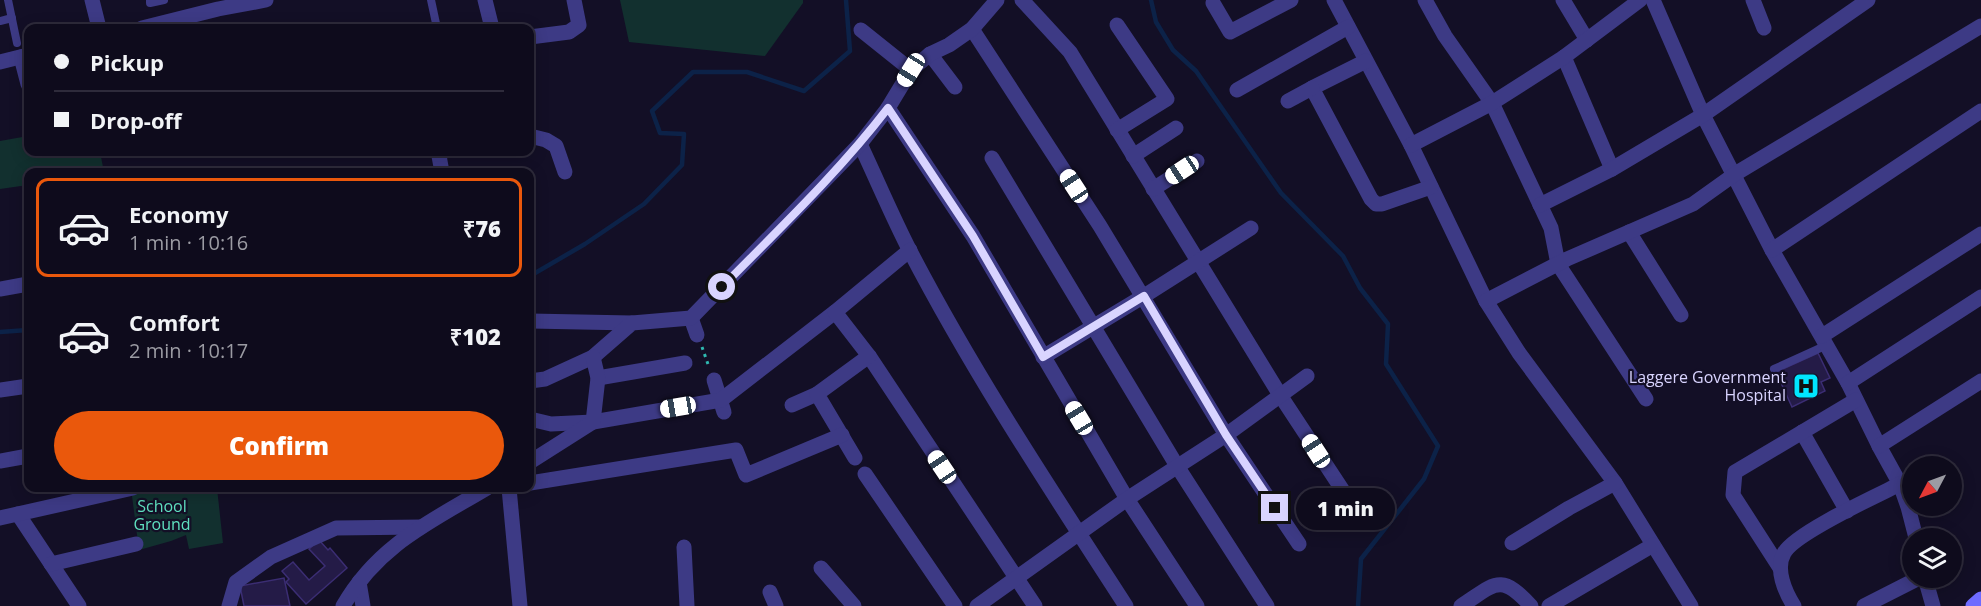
<!DOCTYPE html>
<meta charset="utf-8">
<style>
:root{--surface:#0e0b1c;--page:#171425;--text:#f1f3f6;--muted:#9b9ba3;--line:#2e2b3b;--accent:#ea580c}
body{margin:0;font-family:"Open Sans",sans-serif;background:var(--page);color:var(--text);height:100vh;display:flex;flex-direction:column;font-size:22px;white-space:nowrap}
*{box-sizing:border-box;margin:0}
p{font-size:20px;color:var(--muted)}
.icon{flex:none;width:33px;height:33px;fill:none;stroke:currentColor;stroke-width:2;stroke-linecap:round;stroke-linejoin:round}
.map{position:relative;flex:1;overflow:hidden}
.drawer{position:absolute;left:24px;top:168px;width:510px;height:324px;display:flex;flex-direction:column;background:var(--surface);border-radius:12px;box-shadow:0 3px 15px #0003,0 0 0 2px var(--line)}
.drawer>*{flex:none}
.guide{position:absolute;left:24px;top:24px;width:510px;height:132px;border-radius:12px;box-shadow:0 3px 15px #0003,0 0 0 2px var(--line);display:grid;align-content:center;height:132px;padding:0 30px;background:var(--surface)}
.needle{width:39px;rotate:229deg}
.controls{position:absolute;left:1902px;top:456px;display:grid;gap:12px}
.controls a{display:grid;place-items:center;width:60px;height:60px;border-radius:50%;background:var(--surface);box-shadow:0 3px 15px #0003,0 0 0 2px var(--line);font-size:30px}
.end{position:absolute;width:27px;height:27px;margin:-14px;border:8px solid #d9d4ff;background:#111;box-shadow:0 0 0 3px #111}
.from{border-radius:50%}
.bubble{position:absolute;height:42px;border-radius:21px;background:var(--surface);box-shadow:0 3px 15px #0003,0 0 0 2px var(--line);font-size:20px;font-weight:800;line-height:42px;text-align:center}
.car{position:absolute;width:18px;height:36px;margin:-18px -9px;border-radius:8px;box-shadow:0 0 4px 2px #0007;background:linear-gradient(#fff 24%,#345 0 40%,#fff 0 76%,#345 0 86%,#fff 0)}
.guide b{display:flex;align-items:center;gap:21px;height:57px;font-size:22px}
.guide b+b{border-top:2px solid var(--line)}
.guide i{width:15px;height:15px;background:var(--text)}
ul{padding:10px 0 0;list-style:none}
li{display:flex;align-items:center;gap:18px;height:99px;margin:0 12px 9px;padding:0 18px;border:3px solid transparent;border-radius:12px}
li div{flex:1}
li b{display:block;font-size:22px}
li em{font-style:normal;font-weight:800}
li.selected{border-color:var(--accent)}
li>.icon{width:54px;height:54px;stroke-width:1.5}
.cta{display:flex;gap:12px;margin-top:auto;padding:12px 30px}
.cta a{flex:1;height:69px;border-radius:36px;background:var(--accent);color:#fff;font-size:24px;font-weight:800;line-height:69px;text-align:center}
.map>svg:first-child{display:block}
</style>
<div class="map">
<svg width="1981" height="606" viewBox="0 0 1981 606">
<rect width="100%" height="100%" fill="#130f26"/>
<!-- green -->
<g fill="#12302f">
<polygon points="620,0 803,0 803,3 765,56 629,42"/>
<polygon points="28,136 28,152 100,152 104,172 28,172 28,185 0,189 0,141"/>
<polygon points="131,488 217,488 223,543 189,549 186,535 171,541 139,550"/>
</g>
<g fill="none" stroke-linecap="round" stroke-linejoin="round">
<!-- stream -->
<g stroke="#0c2248" stroke-width="4.5">
<polyline points="1151,0 1156,22 1173,50 1196,71 1281,193 1343,256 1360,288 1388,324 1386,364 1438,446 1424,479 1361,559 1358,606"/>
<polyline points="530,276 585,244 644,204 682,165 684,134 660,133 652,111 693,72 747,72 804,91 850,51 846,0"/>
<polyline points="0,332 28,330"/>
</g>
</g>
<!-- building -->
<g fill="#241b47" stroke="#3b2d73" stroke-width="1.5">
<polygon points="1818,353 1830,378 1821,382 1825,391 1792,407 1776,372"/>
<polygon points="319,540 328,550 330,548 347,568 306,604 286,582 289,579 282,571 293,562 309,580 325,566 309,549"/>
<polygon points="284,578 290,606 244,606 240,586"/>
</g>
<g fill="none" stroke-linecap="round" stroke-linejoin="round">
<!-- path -->
<polyline stroke="#2fb8b0" stroke-width="3" stroke-dasharray="3 4.5" stroke-linecap="butt" points="702,347 709,367"/>
<!-- lane -->
<g stroke="#3d3a85" stroke-width="8">
<polyline points="8,0 17,43"/>
<polyline points="150,0 150,3 164,0"/>
<polyline points="431,0 437,28"/>
<polyline points="0,21 12,18"/>
<polyline points="1774,369 1827,345"/>
</g>
<!-- street -->
<g stroke="#3d3a85" stroke-width="15">
<polyline points="92,0 99,28"/>
<polyline points="485,0 492,28"/>
<polyline points="1022,0 1070,52 1280,395 1353,506"/>
<polyline points="1334,0 1411,145 1486,301 1519,353 1615,483 1691,606"/>
<polyline points="1425,0 1445,36 1492,103 1551,228 1558,264 1646,399"/>
<polyline points="1563,0 1587,40"/>
<polyline points="1653,0 1703,115 1772,250 1848,383 1879,446 1900,484 1908,507 1916,538"/>
<polyline points="1753,0 1764,28"/>
<polyline points="1213,3 1230,32 1291,0"/>
<polyline points="142,28 218,9 266,0"/>
<polyline points="972,29 1100,226 1226,435 1299,544"/>
<polyline points="861,30 911,70"/>
<polyline points="530,37 569,32 579,25 574,0"/>
<polyline points="930,54 955,87"/>
<polyline points="21,57 28,84"/>
<polyline points="1564,57 1612,169"/>
<polyline points="1366,61 1312,88 1371,199 1376,204 1382,204 1431,187"/>
<polyline points="0,62 28,55"/>
<polyline points="1237,90 1348,27"/>
<polyline points="1288,101 1312,88"/>
<polyline points="888,108 973,236 1127,499 1197,606"/>
<polyline points="1117,130 1167,99 1117,25"/>
<polyline points="530,136 546,140 556,146 565,172"/>
<path d="M 860,144 C 877,180 892,216 910,251 C 974,374 1051,490 1126,606"/>
<polyline points="1411,145 1492,103 1564,57 1640,0"/>
<polyline points="1133,156 1176,128"/>
<polyline points="992,158 1177,466 1267,606"/>
<polyline points="442,172 439,156 443,152"/>
<polyline points="1153,189 1197,161"/>
<polyline points="1540,205 1612,169 1703,115 1868,0"/>
<polyline points="1629,232 1681,315"/>
<polyline points="1772,250 1981,111"/>
<polyline points="0,289 28,284"/>
<polyline points="1486,301 1567,259 1693,204 1735,174 1981,26"/>
<polyline points="691,318 697,335"/>
<polyline points="530,321 632,323"/>
<polyline points="1822,336 1981,234"/>
<polyline points="869,356 1035,606"/>
<polyline points="1043,357 1144,296 1251,228"/>
<polyline points="598,378 685,363"/>
<polyline points="714,380 724,412"/>
<polyline points="530,381 545,379 593,357 632,323 691,318 860,144 888,108 911,70 930,54 949,45 972,29 997,0"/>
<polyline points="1848,383 1981,297"/>
<polyline points="0,390 28,386"/>
<polyline points="792,405 817,394"/>
<polyline points="530,419 551,424 593,422 721,400 835,312"/>
<polyline points="1802,432 1847,511"/>
<polyline points="1879,446 1981,381"/>
<polyline points="855,458 817,394 869,356 835,312 910,250"/>
<polyline points="0,461 28,456"/>
<polyline points="530,462 593,422 598,378 593,357"/>
<polyline points="865,474 955,606"/>
<polyline points="530,483 736,450 746,475 842,435"/>
<polyline points="509,488 520,606"/>
<polyline points="18,514 79,606"/>
<polyline points="0,518 133,488"/>
<polyline points="1512,543 1569,508 1615,483"/>
<polyline points="684,547 687,606"/>
<polyline points="51,564 136,544"/>
<polyline points="821,568 854,606"/>
<polyline points="1780,568 1733,495 1735,472 1856,400"/>
<polyline points="1925,578 1933,606"/>
<polyline points="359,582 363,606"/>
<polyline points="770,592 776,606"/>
<polyline points="229,606 236,582 271,557 336,528 421,527"/>
<path d="M 343,606 C 378,545 430,522 487,488"/>
<polyline points="977,606 1127,499 1226,435 1307,376"/>
<path d="M 1461,606 C 1495,584 1500,572 1531,606"/>
<polyline points="1549,606 1653,545"/>
<path d="M 1794,606 C 1785,592 1775,569 1784,553 C 1795,533 1876,496 1900,484"/>
<polyline points="1864,606 1919,578"/>
</g>
<!-- secondary -->
<polyline stroke="#6f6bff" stroke-width="15" points="1973,606 1981,599"/>
</g>
<g fill="none" stroke-linecap="round" stroke-linejoin="round">
<!-- route -->
<path stroke="#d9d4ff" stroke-width="8" d="M 722,287 C 779,229 838,173 888,108 L 973,236 L 1043,357 L 1144,296 L 1226,435 L 1275,508"/>
</g>
<!-- icons -->
<defs>
<g id="hospital-square" transform="scale(1.35)"><rect x="-9" y="-9" width="18" height="18" rx="4" fill="#00e5ff" stroke="#130f26"/><path d="M-5-5h3v3.5h4V-5h3V5h-3V1.5h-4V5h-3Z" fill="#111"/></g>
</defs>
<g fill-rule="evenodd">
<use href="#hospital-square" x="1806" y="386"/>
</g>
<g text-anchor="middle" dominant-baseline="central" stroke-width="4.5" stroke-linejoin="round" paint-order="stroke">
<!-- poi labels -->
<g font-size="16" fill="#d9d4ff" stroke="#130f26" text-anchor="end">
<text x="1786" y="377">Laggere Government<tspan x="1786" dy="18">Hospital</tspan></text>
</g>
<!-- park labels -->
<g font-size="16" fill="#5fe0c0" stroke="#130f26">
<text x="162" y="506">School<tspan x="162" dy="18">Ground</tspan></text>
</g>
</g>
</svg>
<div class="controls">
<a><svg class="needle" viewBox="-14 -14 28 28"><path d="M0-13l5 13h-10z" fill="#e53935"/><path d="M0 13l5-13h-10z" fill="#9b9ba3"/></svg></a>
<a><svg class="icon" aria-label="layers" viewBox="0 0 24 24"><path d="M12 4l9 5-9 5-9-5zM3 14l9 5 9-5"/></svg></a>
</div>
<i class="end from" style="left:722px;top:287px"></i>
<i class="end" style="left:1275px;top:508px"></i>
<div class="bubble" style="left:1296px;top:488px;width:99px">1 min</div>
<i class="car" style="left:911px;top:70px;rotate:212deg"></i>
<i class="car" style="left:1182px;top:170px;rotate:237deg"></i>
<i class="car" style="left:1074px;top:186px;rotate:327deg"></i>
<i class="car" style="left:678px;top:407px;rotate:260deg"></i>
<i class="car" style="left:1079px;top:418px;rotate:329deg"></i>
<i class="car" style="left:1316px;top:451px;rotate:327deg"></i>
<i class="car" style="left:942px;top:467px;rotate:326deg"></i>
<div class="guide">
<b><i class="from"></i>Pickup</b>
<b><i></i>Drop-off</b>
</div>
<section class="drawer">
<ul>
<li class="selected"><svg class="icon" aria-label="car" viewBox="0 0 24 24"><path d="M5 17H2v-5l4-1 3-4h7l3 4 3 1v5h-3M9 17h6M6 11h13"/><circle cx="7" cy="17" r="2"/><circle cx="17" cy="17" r="2"/></svg><div><b>Economy</b><p>1 min · 10:16</p></div><em>₹76</em></li>
<li><svg class="icon" aria-label="car" viewBox="0 0 24 24"><path d="M5 17H2v-5l4-1 3-4h7l3 4 3 1v5h-3M9 17h6M6 11h13"/><circle cx="7" cy="17" r="2"/><circle cx="17" cy="17" r="2"/></svg><div><b>Comfort</b><p>2 min · 10:17</p></div><em>₹102</em></li>
</ul>
<div class="cta"><a>Confirm</a></div>
</section>
</div>
